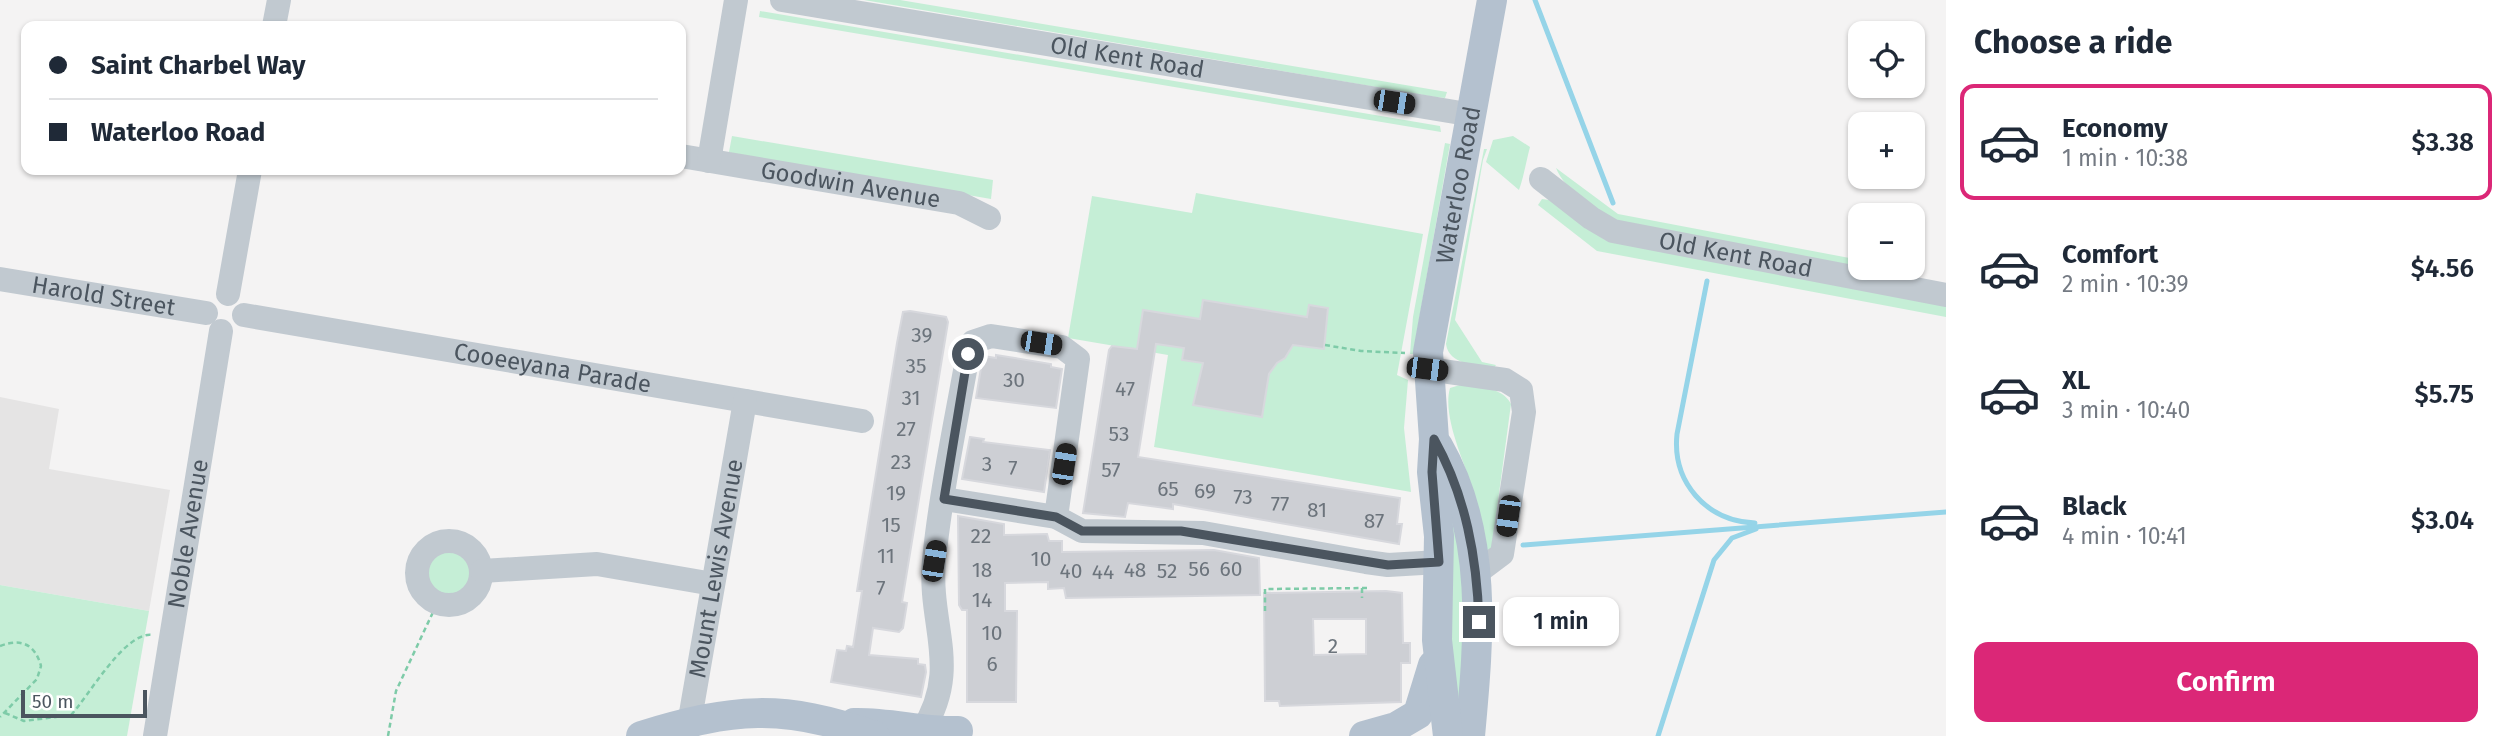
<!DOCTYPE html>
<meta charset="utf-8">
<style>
:root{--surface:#fff;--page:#f6f6f7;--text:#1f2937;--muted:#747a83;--line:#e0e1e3;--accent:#db2777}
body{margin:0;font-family:"Fira Sans",sans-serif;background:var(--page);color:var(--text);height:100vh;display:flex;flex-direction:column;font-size:26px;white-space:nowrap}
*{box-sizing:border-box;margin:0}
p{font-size:23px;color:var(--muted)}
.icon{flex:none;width:38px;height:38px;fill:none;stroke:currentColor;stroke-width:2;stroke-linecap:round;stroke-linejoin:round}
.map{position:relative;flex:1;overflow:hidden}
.sheet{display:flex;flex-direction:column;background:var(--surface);width:560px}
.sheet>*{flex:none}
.top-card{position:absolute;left:21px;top:21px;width:665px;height:154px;border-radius:14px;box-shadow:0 2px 5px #0004;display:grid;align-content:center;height:154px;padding:0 28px;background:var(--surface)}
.controls{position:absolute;left:1848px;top:21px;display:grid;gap:14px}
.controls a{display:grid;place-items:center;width:77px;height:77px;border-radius:14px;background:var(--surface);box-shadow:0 2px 5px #0004;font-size:35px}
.scale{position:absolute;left:21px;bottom:18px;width:126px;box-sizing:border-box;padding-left:7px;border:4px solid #4b555f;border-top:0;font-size:19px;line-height:24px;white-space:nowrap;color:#4b555f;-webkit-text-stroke:5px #fff;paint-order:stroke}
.end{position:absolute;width:32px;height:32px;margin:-16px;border:9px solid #4b555f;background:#fff;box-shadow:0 0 0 4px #fff}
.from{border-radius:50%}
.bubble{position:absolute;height:49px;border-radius:14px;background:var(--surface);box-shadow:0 2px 5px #0004;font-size:23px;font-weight:600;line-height:49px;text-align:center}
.car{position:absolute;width:21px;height:42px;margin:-21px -10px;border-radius:9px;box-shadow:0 0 5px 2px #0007;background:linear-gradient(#222 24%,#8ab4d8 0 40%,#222 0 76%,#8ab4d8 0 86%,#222 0)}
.top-card b{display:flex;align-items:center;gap:24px;height:66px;font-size:26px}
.top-card b+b{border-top:2px solid var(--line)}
.top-card i{width:18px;height:18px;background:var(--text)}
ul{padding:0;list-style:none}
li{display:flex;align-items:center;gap:21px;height:116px;margin:0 14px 10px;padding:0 14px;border:4px solid transparent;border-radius:14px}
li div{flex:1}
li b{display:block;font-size:26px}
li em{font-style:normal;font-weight:600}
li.selected{border-color:var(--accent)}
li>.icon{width:63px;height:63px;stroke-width:1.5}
h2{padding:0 28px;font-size:32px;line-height:84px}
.action{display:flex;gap:14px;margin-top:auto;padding:14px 28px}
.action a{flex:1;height:80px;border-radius:14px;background:var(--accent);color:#fff;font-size:28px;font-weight:600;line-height:80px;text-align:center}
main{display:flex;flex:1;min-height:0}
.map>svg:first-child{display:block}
</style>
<main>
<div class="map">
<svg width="1946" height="736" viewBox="0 0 1946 736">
<rect width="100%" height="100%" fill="#f4f3f3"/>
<!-- education -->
<polygon fill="#e5e4e4" points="0,397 59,409 49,469 170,490 149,611 0,585"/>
<!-- green -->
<g fill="#c5eed6">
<polygon points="864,0 900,0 1447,92 1445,98 1435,97"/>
<polygon points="760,11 1440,126 1441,132 759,17"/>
<polygon points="732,136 993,180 991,199 736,155 729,152"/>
<path d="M 1513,136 L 1530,147 C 1526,162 1524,176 1519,190 L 1486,162 L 1493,140 Z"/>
<polygon points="1445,143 1450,144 1413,354 1410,354 1413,317"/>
<path d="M 1484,149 L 1487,149 L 1483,160 L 1455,320 L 1482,362 L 1496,365 L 1493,369 C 1476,365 1449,365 1446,344 Z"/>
<path d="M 1556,168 L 1618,214 L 1860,260 L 1860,267 L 1620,222 C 1598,212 1565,191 1556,168 Z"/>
<polygon points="1196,193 1423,234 1397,375 1408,380 1404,428 1411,492 1154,447 1168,355 1068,338 1092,196 1192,213"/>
<polygon points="1542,199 1549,200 1605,240 1946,306 1946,317 1597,251 1538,205"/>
<path d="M 1460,385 C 1478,388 1502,386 1511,404 L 1491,553 L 1487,554 C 1483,532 1479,510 1473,489 C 1464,462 1442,416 1450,388 Z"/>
<polygon points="1448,490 1462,543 1465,702 1452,701"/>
<circle cx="448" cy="572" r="23"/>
<polygon points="0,585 149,611 127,736 0,736"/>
</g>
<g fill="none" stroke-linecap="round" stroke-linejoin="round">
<!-- stream -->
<g stroke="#95d4e8" stroke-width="5">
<polyline points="1535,0 1613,203"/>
<path d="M 1707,281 L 1677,434 C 1672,482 1706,521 1755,523"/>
<polyline points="1523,545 1946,512"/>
<polyline points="1658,736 1714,560 1732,538 1756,529"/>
</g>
</g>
<!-- building -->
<g fill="#cdcfd4" stroke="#d7d8dd" stroke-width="2" fill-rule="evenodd">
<polygon points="1203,300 1307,317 1309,305 1328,308 1324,349 1293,345 1285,358 1277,363 1269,374 1262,417 1193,405 1203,363 1182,360 1184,348 1156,344 1138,457 1400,498 1397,524 1402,524 1399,544 1173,504 1173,509 1128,503 1125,517 1083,513 1109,350 1112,346 1137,349 1143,310 1200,319"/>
<polygon points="910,311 946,317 948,322 902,602 907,603 903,628 899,632 873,628 869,655 918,659 918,664 925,665 926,672 921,697 831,682 837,650 846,651 847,646 853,647 862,591 857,591 897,343 903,312"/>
<polygon points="996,355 1051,364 1051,367 1062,369 1056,408 976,398 983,356 996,358"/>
<polygon points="970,437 984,439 983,442 1050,450 1044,492 962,479"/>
<polygon points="958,516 1004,524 1004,535 1047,534 1049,541 1062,541 1062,552 1214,550 1259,558 1260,595 1066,598 1064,588 1048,589 1048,582 1005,583 1005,611 1017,611 1016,702 967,702 967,610 962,610 959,605"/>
<path d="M 1386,591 L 1402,593 L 1403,643 L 1410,643 L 1410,663 L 1401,663 L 1401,702 L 1280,706 L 1279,701 L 1265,701 L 1264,593 ZM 1313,619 L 1366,619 L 1366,654 L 1314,655 Z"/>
</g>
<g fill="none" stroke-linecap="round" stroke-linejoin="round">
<!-- path -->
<g stroke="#7ecba8" stroke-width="2.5" stroke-dasharray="5 3.5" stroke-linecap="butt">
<polyline points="1325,345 1361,351 1405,353"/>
<polyline points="1362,588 1362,598"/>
<polyline points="1265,611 1265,589 1369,588"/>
<path d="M 0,646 C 21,638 35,644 41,666 L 37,679 L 0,717"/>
<path d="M 5,713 L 24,721 L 71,715 C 88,697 125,631 152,635"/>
<polyline points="388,736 396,691 434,610 434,602"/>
</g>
<!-- minor -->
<g stroke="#c1c9d0" stroke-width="24">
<path id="s1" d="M 782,0 L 1473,115"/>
<polyline points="274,26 279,0"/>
<path id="s2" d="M 681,156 L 959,203 L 989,218"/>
<polyline points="709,161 736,0"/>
<path id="s3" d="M 1541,179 L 1591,218 L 1613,231 L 1946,295"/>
<path id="s4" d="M 0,279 L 206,313"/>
<polyline points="228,294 250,170"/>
<path id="s5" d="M 244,315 L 862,421"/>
<polyline points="1428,369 1505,380 1521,390 1524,412 1502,554 1478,572"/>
<polyline points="944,499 1056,517 1082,531 1203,533 1366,562 1388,565 1439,562"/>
<circle cx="449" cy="573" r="32"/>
<polyline points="482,571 597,564 713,584"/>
<path d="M 922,731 C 962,668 928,626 934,560 C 941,491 956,422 968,354 L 973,342 L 991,336 L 1062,347 L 1078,359 L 1056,517"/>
<path id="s6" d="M 155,736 L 221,331"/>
<path id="s7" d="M 687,736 L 745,401"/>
</g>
<!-- major -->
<g stroke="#b4c1cf" stroke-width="30">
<path d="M 1438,446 C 1489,535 1479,638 1470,736"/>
<path d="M 854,723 C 889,722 923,732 958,731"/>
<path d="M 641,736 C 733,708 782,703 875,736"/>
<polyline points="1364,736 1396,727 1418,714 1433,665"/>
<path id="s8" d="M 1448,736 L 1437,640 L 1439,536 L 1432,472 L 1434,439 L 1428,352 L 1492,0"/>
</g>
</g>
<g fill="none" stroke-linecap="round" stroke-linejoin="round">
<!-- route -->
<path stroke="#4b555f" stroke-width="9" d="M 968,354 L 944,499 L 1056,517 L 1082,531 L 1181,531 L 1388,565 L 1439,562 L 1432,472 L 1434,439 C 1466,496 1477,558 1479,622"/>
</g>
<g text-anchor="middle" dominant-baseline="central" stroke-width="6" stroke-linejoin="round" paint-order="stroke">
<!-- number labels -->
<g font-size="21" fill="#6c747c">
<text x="922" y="335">39</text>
<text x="916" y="366">35</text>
<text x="1014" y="380">30</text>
<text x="1125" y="389">47</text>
<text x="911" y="398">31</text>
<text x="906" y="429">27</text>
<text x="1119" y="434">53</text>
<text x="901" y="462">23</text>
<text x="987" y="464">3</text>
<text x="1013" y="468">7</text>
<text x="1111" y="470">57</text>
<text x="1168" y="489">65</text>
<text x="1205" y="491">69</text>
<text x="896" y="493">19</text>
<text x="1243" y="497">73</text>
<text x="1280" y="504">77</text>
<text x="1317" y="510">81</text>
<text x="1374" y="521">87</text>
<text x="891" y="525">15</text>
<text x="981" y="536">22</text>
<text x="886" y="556">11</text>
<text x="1041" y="559">10</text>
<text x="1199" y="569">56</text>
<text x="1231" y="569">60</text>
<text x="982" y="570">18</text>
<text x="1135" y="570">48</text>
<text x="1071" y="571">40</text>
<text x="1167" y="571">52</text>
<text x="1103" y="572">44</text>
<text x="881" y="588">7</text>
<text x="982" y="600">14</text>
<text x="992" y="633">10</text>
<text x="1333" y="646">2</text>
<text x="992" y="664">6</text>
</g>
<!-- street labels -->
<g font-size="24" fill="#4b555f" stroke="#fff">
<text stroke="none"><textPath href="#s1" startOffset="350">Old Kent Road</textPath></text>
<text stroke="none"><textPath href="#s2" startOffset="172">Goodwin Avenue</textPath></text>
<text stroke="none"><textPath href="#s8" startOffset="555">Waterloo Road</textPath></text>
<text stroke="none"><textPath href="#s3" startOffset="214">Old Kent Road</textPath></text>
<text stroke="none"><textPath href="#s4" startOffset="105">Harold Street</textPath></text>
<text stroke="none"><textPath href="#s5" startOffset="313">Cooeeyana Parade</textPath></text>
<text stroke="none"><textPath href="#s6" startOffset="205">Noble Avenue</textPath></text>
<text stroke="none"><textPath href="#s7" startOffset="170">Mount Lewis Avenue</textPath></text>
</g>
</g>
</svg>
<div class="controls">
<a><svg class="icon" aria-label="locate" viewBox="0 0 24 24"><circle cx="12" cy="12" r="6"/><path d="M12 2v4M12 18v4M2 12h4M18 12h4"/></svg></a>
<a>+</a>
<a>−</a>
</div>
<div class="scale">50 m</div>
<i class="end from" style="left:968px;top:354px"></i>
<i class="end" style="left:1479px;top:622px"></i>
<div class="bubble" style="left:1503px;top:597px;width:116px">1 min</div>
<i class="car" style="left:1394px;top:102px;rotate:99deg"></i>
<i class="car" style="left:1041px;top:343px;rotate:99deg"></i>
<i class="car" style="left:1427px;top:369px;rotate:97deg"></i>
<i class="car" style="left:1064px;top:464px;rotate:9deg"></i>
<i class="car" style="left:1508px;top:516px;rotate:188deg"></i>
<i class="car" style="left:934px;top:561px;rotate:9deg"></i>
<div class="top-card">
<b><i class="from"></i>Saint Charbel Way</b>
<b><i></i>Waterloo Road</b>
</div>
</div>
<section class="sheet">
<h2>Choose a ride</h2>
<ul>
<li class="selected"><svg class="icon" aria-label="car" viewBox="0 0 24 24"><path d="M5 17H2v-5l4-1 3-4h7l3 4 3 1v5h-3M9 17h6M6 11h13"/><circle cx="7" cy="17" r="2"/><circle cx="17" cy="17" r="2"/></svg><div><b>Economy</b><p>1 min · 10:38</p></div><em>$3.38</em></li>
<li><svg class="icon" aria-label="car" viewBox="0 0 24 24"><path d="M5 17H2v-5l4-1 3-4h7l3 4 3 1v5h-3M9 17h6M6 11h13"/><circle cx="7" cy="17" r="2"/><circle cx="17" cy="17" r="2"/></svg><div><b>Comfort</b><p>2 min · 10:39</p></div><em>$4.56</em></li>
<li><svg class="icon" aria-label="car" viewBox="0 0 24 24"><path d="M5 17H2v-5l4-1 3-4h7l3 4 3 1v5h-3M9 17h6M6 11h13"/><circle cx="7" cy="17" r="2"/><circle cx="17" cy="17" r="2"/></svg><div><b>XL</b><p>3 min · 10:40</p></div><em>$5.75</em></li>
<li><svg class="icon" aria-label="car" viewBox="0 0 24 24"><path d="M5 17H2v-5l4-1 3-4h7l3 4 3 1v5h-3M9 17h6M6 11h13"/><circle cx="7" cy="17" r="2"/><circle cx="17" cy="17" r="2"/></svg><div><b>Black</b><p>4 min · 10:41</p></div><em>$3.04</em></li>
</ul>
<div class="action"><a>Confirm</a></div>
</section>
</main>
